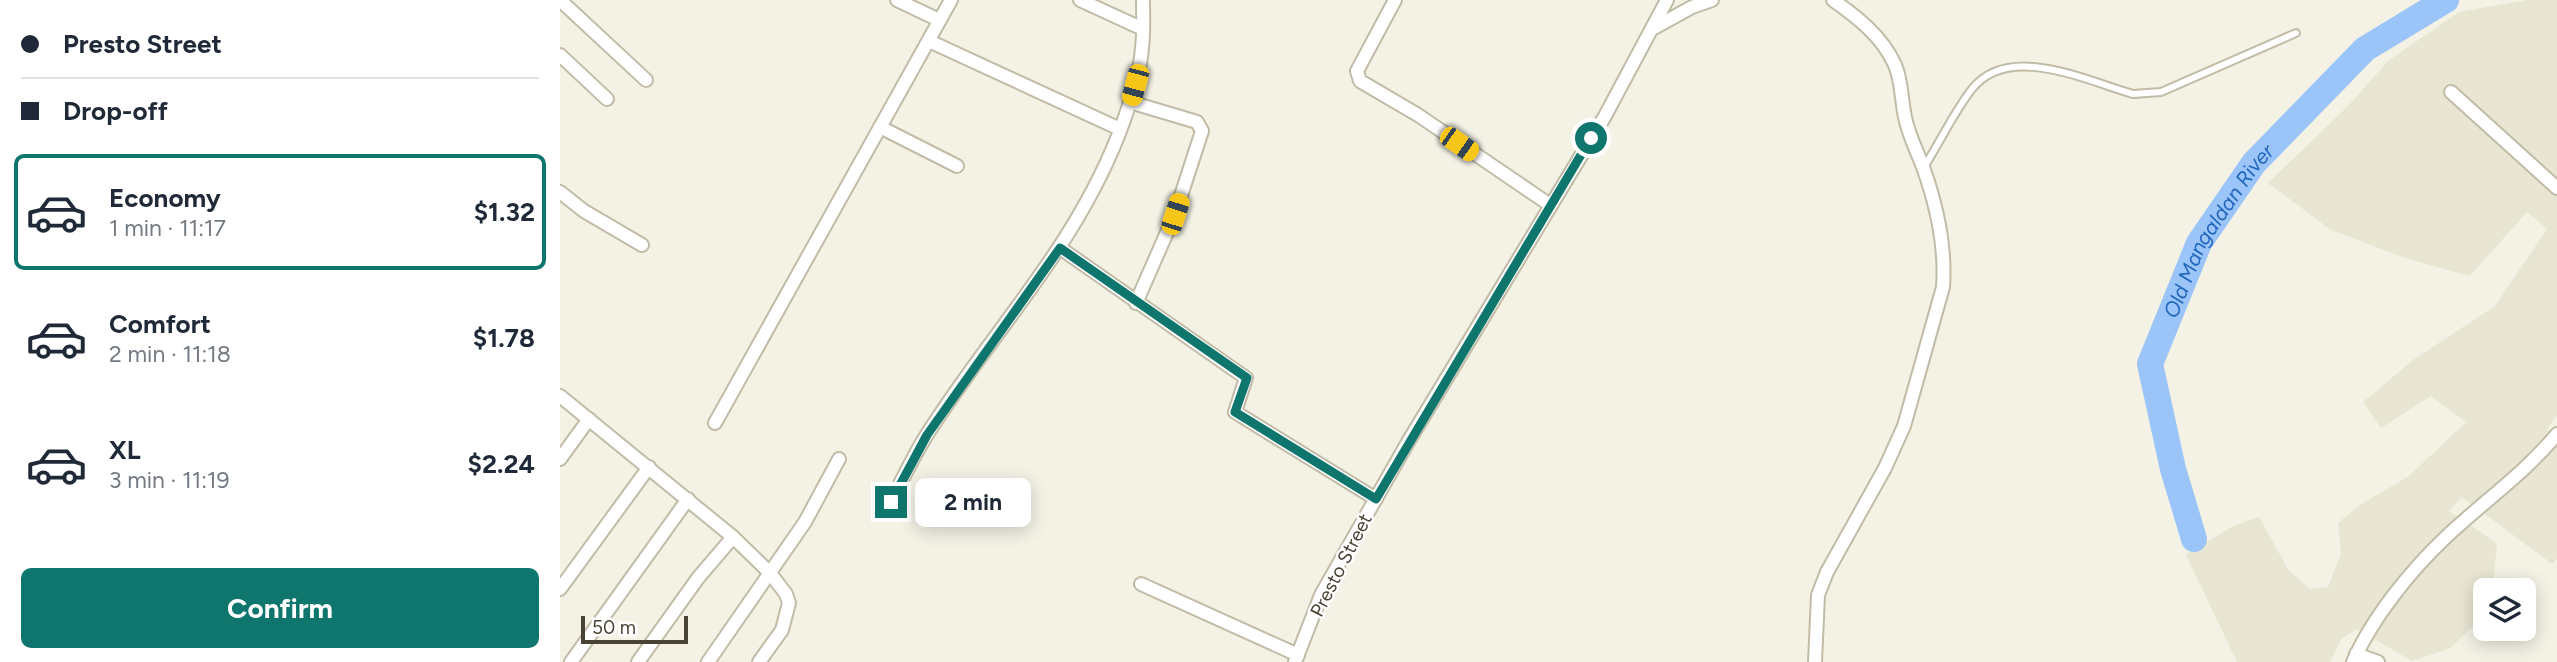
<!DOCTYPE html>
<meta charset="utf-8">
<style>
:root{--surface:#fff;--page:#f6f6f7;--text:#1f2937;--muted:#747a83;--line:#e0e1e3;--accent:#0f766e}
body{margin:0;font-family:Figtree,sans-serif;background:var(--page);color:var(--text);height:100vh;display:flex;flex-direction:column;font-size:26px;white-space:nowrap}
*{box-sizing:border-box;margin:0}
p{font-size:23px;color:var(--muted)}
.icon{flex:none;width:38px;height:38px;fill:none;stroke:currentColor;stroke-width:2;stroke-linecap:round;stroke-linejoin:round}
.map{position:relative;flex:1;overflow:hidden}
.panel{display:flex;flex-direction:column;background:var(--surface);width:560px}
.panel>*{flex:none}
.hud{display:grid;align-content:center;height:154px;padding:0 21px;background:var(--surface)}
.buttons{position:absolute;left:1913px;top:578px;display:grid;gap:14px}
.buttons a{display:grid;place-items:center;width:63px;height:63px;border-radius:10px;background:var(--surface);box-shadow:0 4px 18px #0003;font-size:35px}
.scale{position:absolute;left:21px;bottom:18px;width:107px;box-sizing:border-box;padding-left:7px;border:4px solid #484334;border-top:0;font-size:19px;line-height:24px;white-space:nowrap;color:#484334;-webkit-text-stroke:5px #fff;paint-order:stroke}
.end{position:absolute;width:32px;height:32px;margin:-16px;border:9px solid #0f766e;background:#fff;box-shadow:0 0 0 4px #fff}
.from{border-radius:50%}
.bubble{position:absolute;height:49px;border-radius:10px;background:var(--surface);box-shadow:0 4px 18px #0003;font-size:23px;font-weight:700;line-height:49px;text-align:center}
.car{position:absolute;width:21px;height:42px;margin:-21px -10px;border-radius:9px;box-shadow:0 0 5px 2px #0007;background:linear-gradient(#f5c518 24%,#345 0 40%,#f5c518 0 76%,#345 0 86%,#f5c518 0)}
.hud b{display:flex;align-items:center;gap:24px;height:66px;font-size:26px}
.hud b+b{border-top:2px solid var(--line)}
.hud i{width:18px;height:18px;background:var(--text)}
ul{padding:0;list-style:none}
li{display:flex;align-items:center;gap:21px;height:116px;margin:0 14px 10px;padding:0 7px;border:4px solid transparent;border-radius:10px}
li div{flex:1}
li b{display:block;font-size:26px}
li em{font-style:normal;font-weight:700}
li.on{border-color:var(--accent)}
li>.icon{width:63px;height:63px;stroke-width:1.5}
.button{display:flex;gap:14px;margin-top:auto;padding:14px 21px}
.button a{flex:1;height:80px;border-radius:10px;background:var(--accent);color:#fff;font-size:28px;font-weight:700;line-height:80px;text-align:center}
main{display:flex;flex:1;min-height:0}
.map>svg:first-child{display:block}
</style>
<main>
<section class="panel">
<div class="hud">
<b><i class="from"></i>Presto Street</b>
<b><i></i>Drop-off</b>
</div>
<ul>
<li class="on"><svg class="icon" aria-label="car" viewBox="0 0 24 24"><path d="M5 17H2v-5l4-1 3-4h7l3 4 3 1v5h-3M9 17h6M6 11h13"/><circle cx="7" cy="17" r="2"/><circle cx="17" cy="17" r="2"/></svg><div><b>Economy</b><p>1 min · 11:17</p></div><em>$1.32</em></li>
<li><svg class="icon" aria-label="car" viewBox="0 0 24 24"><path d="M5 17H2v-5l4-1 3-4h7l3 4 3 1v5h-3M9 17h6M6 11h13"/><circle cx="7" cy="17" r="2"/><circle cx="17" cy="17" r="2"/></svg><div><b>Comfort</b><p>2 min · 11:18</p></div><em>$1.78</em></li>
<li><svg class="icon" aria-label="car" viewBox="0 0 24 24"><path d="M5 17H2v-5l4-1 3-4h7l3 4 3 1v5h-3M9 17h6M6 11h13"/><circle cx="7" cy="17" r="2"/><circle cx="17" cy="17" r="2"/></svg><div><b>XL</b><p>3 min · 11:19</p></div><em>$2.24</em></li>
</ul>
<div class="button"><a>Confirm</a></div>
</section>
<div class="map">
<svg width="1997" height="662" viewBox="0 0 1997 662">
<rect width="100%" height="100%" fill="#f4f2e5"/>
<!-- residential -->
<polygon fill="#e9e5d3" points="1967,0 1997,0 1997,415 1987,430 1997,438 1997,559 1992,564 1902,497 1889,511 1937,543 1934,576 1936,590 1925,590 1925,615 1889,649 1852,661 1797,629 1781,639 1770,662 1677,662 1626,555 1673,526 1699,517 1729,571 1750,589 1768,587 1781,553 1778,523 1798,506 1849,476 1906,422 1871,396 1821,428 1803,402 1853,360 1935,306 1987,229 1967,212 1910,276 1848,259 1771,230 1708,183 1788,106 1828,61 1899,12"/>
<g fill="none" stroke-linecap="round" stroke-linejoin="round">
<!-- river -->
<path stroke="#9bc5f8" stroke-width="26" id="s1" d="M 1634,539 L 1613,469 L 1590,364 L 1639,243 L 1694,163 L 1805,49 L 1886,0"/>
<!-- lane casing -->
<g stroke="#c1bca7" stroke-width="10">
<path id="lane" d="M 1364,167 C 1380,142 1394,112 1412,89 C 1449,42 1527,81 1573,94 L 1601,92 L 1736,33"/>
</g>
<!-- street casing -->
<g stroke="#c1bca7" stroke-width="16">
<g id="street">
<polyline points="0,0 86,80"/>
<polyline points="337,0 379,20"/>
<polyline points="520,0 583,29"/>
<polyline points="835,0 797,71 800,81 858,115 990,205"/>
<polyline points="1094,28 1132,7 1152,0"/>
<polyline points="369,41 560,129"/>
<polyline points="0,55 47,99"/>
<polyline points="1891,92 1997,188"/>
<polyline points="570,102 637,122 642,131 615,214 576,303"/>
<polyline points="320,127 397,166"/>
<polyline points="0,192 24,211 82,245"/>
<polyline points="500,248 686,378 675,412 816,499"/>
<polyline points="0,396 173,537 138,578 78,662"/>
<polyline points="155,423 391,0"/>
<polyline points="0,459 29,419"/>
<path d="M 331,502 C 342,480 353,457 366,436 C 434,328 520,244 564,120 C 572,97 580,73 582,48 C 584,32 583,16 583,0"/>
<polyline points="173,537 210,573 226,594 229,603 222,630 199,662"/>
<polyline points="581,584 738,655"/>
<polyline points="0,589 89,467"/>
<polyline points="1796,654 1818,662"/>
<polyline points="11,662 128,499"/>
<polyline points="148,662 245,522 279,459"/>
<polyline points="735,662 761,595 848,442 1045,116 1107,0"/>
<path d="M 1255,662 L 1258,595 L 1267,572 L 1325,468 L 1344,426 L 1383,287 C 1386,245 1377,206 1363,167 C 1357,151 1348,134 1345,117 C 1341,99 1342,81 1335,65 C 1322,36 1297,17 1273,0"/>
<path d="M 1793,662 C 1812,618 1851,570 1886,537 C 1923,502 1965,473 1997,434"/>
</g>
</g>
<!-- lane -->
<use href="#lane" stroke="#fff" stroke-width="6"/>
<!-- street -->
<use href="#street" stroke="#fff" stroke-width="12"/>
</g>
<g fill="none" stroke-linecap="round" stroke-linejoin="round">
<!-- route -->
<polyline stroke="#0f766e" stroke-width="9" points="331,502 367,435 500,248 687,378 675,412 816,499 1031,138"/>
</g>
<g text-anchor="middle" dominant-baseline="central" stroke-width="5" stroke-linejoin="round" paint-order="stroke">
<!-- street labels -->
<g font-size="19" fill="#484334" stroke="#fff">
<text transform="translate(781 565) rotate(-63)">Presto Street</text>
</g>
<!-- water labels -->
<g font-size="21" font-style="italic" fill="#2266bf" stroke="#fff">
<text stroke="none"><textPath href="#s1" startOffset="331">Old Mangaldan River</textPath></text>
</g>
</g>
</svg>
<div class="buttons">
<a><svg class="icon" aria-label="layers" viewBox="0 0 24 24"><path d="M12 4l9 5-9 5-9-5zM3 14l9 5 9-5"/></svg></a>
</div>
<div class="scale">50 m</div>
<i class="end from" style="left:1031px;top:138px"></i>
<i class="end" style="left:331px;top:502px"></i>
<div class="bubble" style="left:355px;top:478px;width:116px">2 min</div>
<i class="car" style="left:575px;top:85px;rotate:195deg"></i>
<i class="car" style="left:899px;top:144px;rotate:125deg"></i>
<i class="car" style="left:615px;top:214px;rotate:18deg"></i>
</div>
</main>
